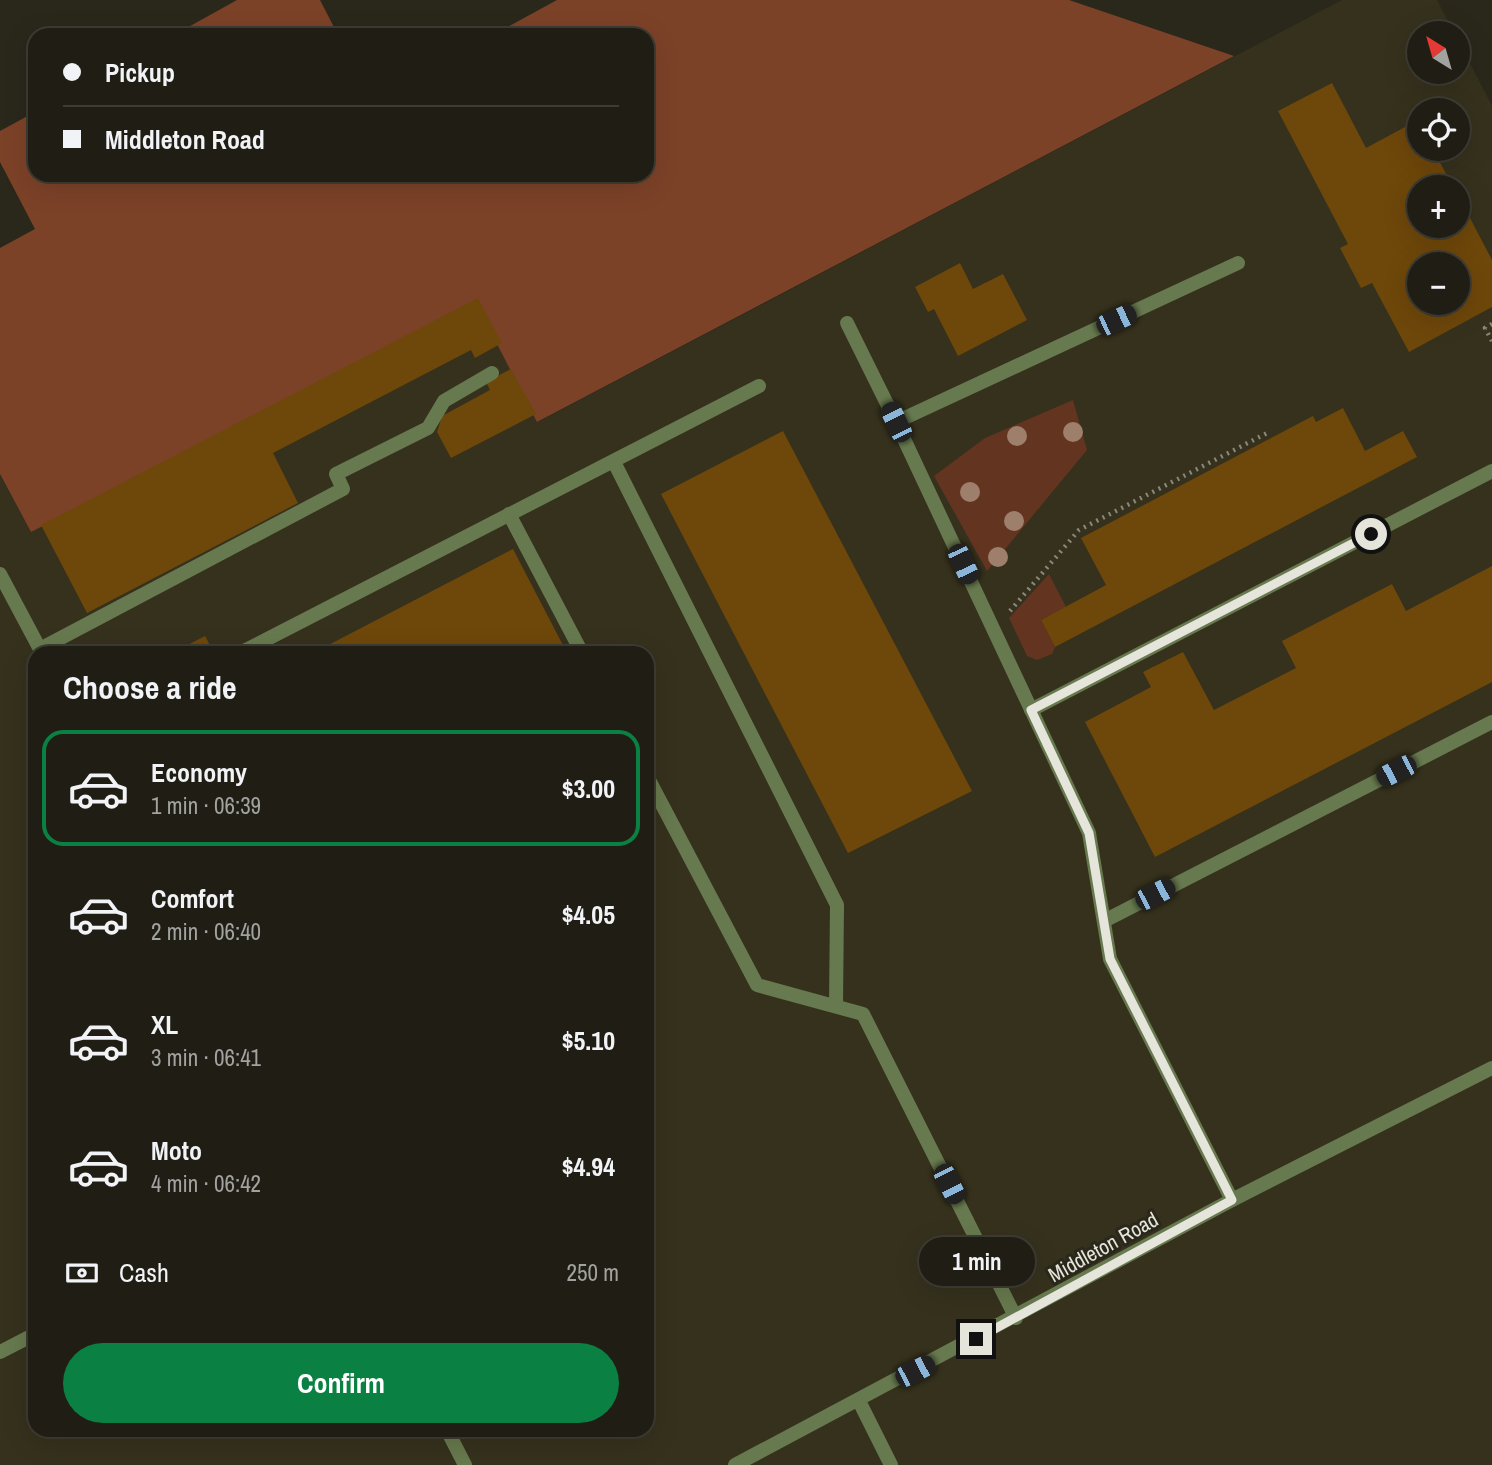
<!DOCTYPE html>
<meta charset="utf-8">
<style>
:root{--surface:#201e14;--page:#2d2b22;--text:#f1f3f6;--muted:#a2a2a0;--line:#3d3c34;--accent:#0b8043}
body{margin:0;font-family:"Archivo Narrow",sans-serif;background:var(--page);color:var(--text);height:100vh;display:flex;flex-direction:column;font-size:26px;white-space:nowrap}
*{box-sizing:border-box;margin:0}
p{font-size:23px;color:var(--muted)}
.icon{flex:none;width:38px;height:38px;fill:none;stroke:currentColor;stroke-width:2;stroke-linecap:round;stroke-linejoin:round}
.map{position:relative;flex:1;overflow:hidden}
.panel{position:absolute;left:28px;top:646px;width:626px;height:791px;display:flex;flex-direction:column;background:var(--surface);border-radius:21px;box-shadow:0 7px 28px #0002,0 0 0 2px var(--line)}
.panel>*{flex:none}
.guide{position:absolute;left:28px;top:28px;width:626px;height:154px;border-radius:21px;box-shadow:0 7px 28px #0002,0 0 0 2px var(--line);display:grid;align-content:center;height:154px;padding:0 35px;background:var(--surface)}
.needle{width:46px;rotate:323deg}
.tools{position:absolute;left:1407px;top:21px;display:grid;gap:14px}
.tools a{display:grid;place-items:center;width:63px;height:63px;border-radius:50%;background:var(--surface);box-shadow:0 7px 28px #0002,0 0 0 2px var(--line);font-size:35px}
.end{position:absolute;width:32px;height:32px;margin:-16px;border:9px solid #e6e5dc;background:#111;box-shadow:0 0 0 4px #111}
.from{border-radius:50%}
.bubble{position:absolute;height:49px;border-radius:24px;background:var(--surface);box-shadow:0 7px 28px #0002,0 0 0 2px var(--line);font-size:23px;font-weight:700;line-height:49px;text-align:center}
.car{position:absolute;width:21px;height:42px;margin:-21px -10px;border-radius:9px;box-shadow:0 0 5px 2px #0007;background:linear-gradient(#222 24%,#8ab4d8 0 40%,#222 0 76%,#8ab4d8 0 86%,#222 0)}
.guide b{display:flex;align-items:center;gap:24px;height:66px;font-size:26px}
.guide b+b{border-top:2px solid var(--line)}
.guide i{width:18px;height:18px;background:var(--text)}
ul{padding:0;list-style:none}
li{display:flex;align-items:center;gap:21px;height:116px;margin:0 14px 10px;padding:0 21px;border:4px solid transparent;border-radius:21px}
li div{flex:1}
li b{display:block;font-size:26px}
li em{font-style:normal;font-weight:700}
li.active{border-color:var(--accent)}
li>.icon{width:63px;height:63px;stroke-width:1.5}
h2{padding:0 35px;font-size:32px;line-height:84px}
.pay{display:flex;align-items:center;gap:18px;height:77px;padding:0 35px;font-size:26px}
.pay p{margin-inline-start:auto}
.primary-button{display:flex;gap:14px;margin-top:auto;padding:14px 35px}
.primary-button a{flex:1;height:80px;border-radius:42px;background:var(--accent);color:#fff;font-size:28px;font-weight:700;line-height:80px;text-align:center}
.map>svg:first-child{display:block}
</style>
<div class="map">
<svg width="1492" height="1465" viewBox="0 0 1492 1465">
<rect width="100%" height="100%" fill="#2a281b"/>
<!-- built -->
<path fill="#35311d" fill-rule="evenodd" d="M 1342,0 L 1437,0 L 1454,33 L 1419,33 L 1419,72 L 1458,72 L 1458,40 L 1492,106 L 1492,1465 L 0,1465 L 0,475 L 31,532 L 478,306 L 538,422 ZM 1419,110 L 1458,110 L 1458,149 L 1419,149 ZM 1419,187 L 1458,187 L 1458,226 L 1419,226 ZM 1419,264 L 1458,264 L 1458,303 L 1419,303 ZM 35,653 L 648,653 L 648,1430 L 35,1430 Z"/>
<!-- green -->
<g fill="#633420">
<polygon points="1073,400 1087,450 987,571 934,476 985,438"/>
<polygon points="1049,574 1066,607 1041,620 1055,647 1052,654 1037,660 1027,656 1009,618"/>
</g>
<!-- forest -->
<g fill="#7c4228">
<polygon points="237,0 320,0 338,35 174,35"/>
<polygon points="557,0 1069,0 1234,56 537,422 478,307 31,532 0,474 0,248 35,229 0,162 0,131 35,112 35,175 648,175 648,35 493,35"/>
</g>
<!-- building -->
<g fill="#6e470a" fill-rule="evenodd">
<path d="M 1332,83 L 1366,148 L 1418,120 L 1419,149 L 1433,149 L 1453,187 L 1419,187 L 1419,226 L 1458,226 L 1458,195 L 1492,260 L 1492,307 L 1409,352 L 1372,283 L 1361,288 L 1340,248 L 1348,244 L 1278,111 ZM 1419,264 L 1458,264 L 1458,303 L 1419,303 Z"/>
<polygon points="960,263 973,289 1003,274 1027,320 958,356 934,309 928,312 915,287"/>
<polygon points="478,298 502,343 475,358 471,350 273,453 298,503 87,613 41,525"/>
<polygon points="511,369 536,414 451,458 437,432 442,416 490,390 486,382"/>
<polygon points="1343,408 1365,451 1403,431 1417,457 1055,647 1041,620 1106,585 1081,538 1313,416 1316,422"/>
<polygon points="783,431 972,791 848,853 661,494"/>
<polygon points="513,549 567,653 313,653"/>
<polygon points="1492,566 1492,682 1155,857 1085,722 1151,687 1143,672 1183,652 1214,710 1296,668 1282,641 1392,584 1406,611"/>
<polygon points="205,636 211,647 201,653 180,653 178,650"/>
</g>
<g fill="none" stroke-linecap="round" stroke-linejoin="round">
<!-- path -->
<g stroke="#8a887d" stroke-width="4.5" stroke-dasharray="2 5" stroke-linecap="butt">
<polyline points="1492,324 1485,328 1492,341"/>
<polyline points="1010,611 1079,530 1269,432"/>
</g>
<!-- service -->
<g stroke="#67794e" stroke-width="14">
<polyline points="847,323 896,422"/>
<polyline points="614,462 837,905 836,1006"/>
<polyline points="509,514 582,653"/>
<polyline points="40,649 343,489 336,474 428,428 444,401 492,373"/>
<polyline points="240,653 759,386"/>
<polyline points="1031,710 1492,471"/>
<polyline points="648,778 757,985 863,1014 1016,1318"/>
<polyline points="1104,921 1492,722"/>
<polyline points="1232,1200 1110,959 1089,833 896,422 1238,263"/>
</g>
<!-- minor -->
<g stroke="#67794e" stroke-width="14">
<polyline points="0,574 42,653"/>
<polyline points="0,1352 35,1334"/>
<polyline points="859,1401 891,1465"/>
<polyline points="447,1430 465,1465"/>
<polyline points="735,1465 1232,1200 1492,1068"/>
</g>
</g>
<!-- trees -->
<g fill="#9e7f6c">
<circle cx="1073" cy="432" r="10"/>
<circle cx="1017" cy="436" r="10"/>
<circle cx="970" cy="492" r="10"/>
<circle cx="1014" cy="521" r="10"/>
<circle cx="998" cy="557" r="10"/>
</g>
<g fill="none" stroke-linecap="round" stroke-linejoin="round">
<!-- route -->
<polyline stroke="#e6e5dc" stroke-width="9" points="976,1339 1232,1200 1110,959 1089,833 1031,710 1371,534"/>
</g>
<g text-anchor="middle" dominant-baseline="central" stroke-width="6" stroke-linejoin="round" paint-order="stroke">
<!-- street labels -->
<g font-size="21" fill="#e6e5dc" stroke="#2a281b">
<text transform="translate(1103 1247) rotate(-29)">Middleton Road</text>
</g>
</g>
</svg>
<div class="tools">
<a><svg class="needle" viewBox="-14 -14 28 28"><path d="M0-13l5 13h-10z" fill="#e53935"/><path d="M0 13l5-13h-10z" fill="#a2a2a0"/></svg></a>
<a><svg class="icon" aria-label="locate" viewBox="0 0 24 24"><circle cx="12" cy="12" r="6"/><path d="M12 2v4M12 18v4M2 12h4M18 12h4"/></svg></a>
<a>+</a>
<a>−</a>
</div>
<i class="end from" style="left:1371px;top:534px"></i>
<i class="end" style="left:976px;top:1339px"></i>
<div class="bubble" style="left:919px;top:1237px;width:116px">1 min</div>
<i class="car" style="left:1116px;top:320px;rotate:65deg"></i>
<i class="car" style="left:896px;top:422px;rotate:334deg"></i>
<i class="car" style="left:963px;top:564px;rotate:155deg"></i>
<i class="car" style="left:1396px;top:771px;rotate:243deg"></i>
<i class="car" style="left:1155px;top:894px;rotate:63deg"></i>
<i class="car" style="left:949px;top:1184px;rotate:153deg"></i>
<i class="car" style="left:915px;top:1371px;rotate:63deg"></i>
<div class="guide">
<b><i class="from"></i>Pickup</b>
<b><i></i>Middleton Road</b>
</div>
<section class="panel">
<h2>Choose a ride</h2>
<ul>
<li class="active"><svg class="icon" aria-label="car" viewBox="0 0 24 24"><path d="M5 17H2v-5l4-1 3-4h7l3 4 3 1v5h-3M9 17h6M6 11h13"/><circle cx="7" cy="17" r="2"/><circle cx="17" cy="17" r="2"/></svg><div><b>Economy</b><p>1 min · 06:39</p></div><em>$3.00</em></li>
<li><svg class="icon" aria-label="car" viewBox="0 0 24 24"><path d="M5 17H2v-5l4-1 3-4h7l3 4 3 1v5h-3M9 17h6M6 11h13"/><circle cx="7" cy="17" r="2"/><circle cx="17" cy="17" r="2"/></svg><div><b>Comfort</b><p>2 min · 06:40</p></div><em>$4.05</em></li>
<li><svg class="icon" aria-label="car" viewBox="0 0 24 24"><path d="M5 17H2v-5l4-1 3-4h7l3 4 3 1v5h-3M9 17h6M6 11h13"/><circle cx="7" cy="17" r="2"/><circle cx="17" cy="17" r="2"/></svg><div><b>XL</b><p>3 min · 06:41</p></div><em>$5.10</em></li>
<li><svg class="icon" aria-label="car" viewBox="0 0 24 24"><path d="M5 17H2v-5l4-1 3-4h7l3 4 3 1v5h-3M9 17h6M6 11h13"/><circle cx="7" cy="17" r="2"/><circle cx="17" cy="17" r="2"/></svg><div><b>Moto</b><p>4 min · 06:42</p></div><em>$4.94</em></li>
</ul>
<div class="pay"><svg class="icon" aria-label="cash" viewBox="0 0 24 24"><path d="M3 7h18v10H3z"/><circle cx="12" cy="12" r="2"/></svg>Cash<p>250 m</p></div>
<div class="primary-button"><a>Confirm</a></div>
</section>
</div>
